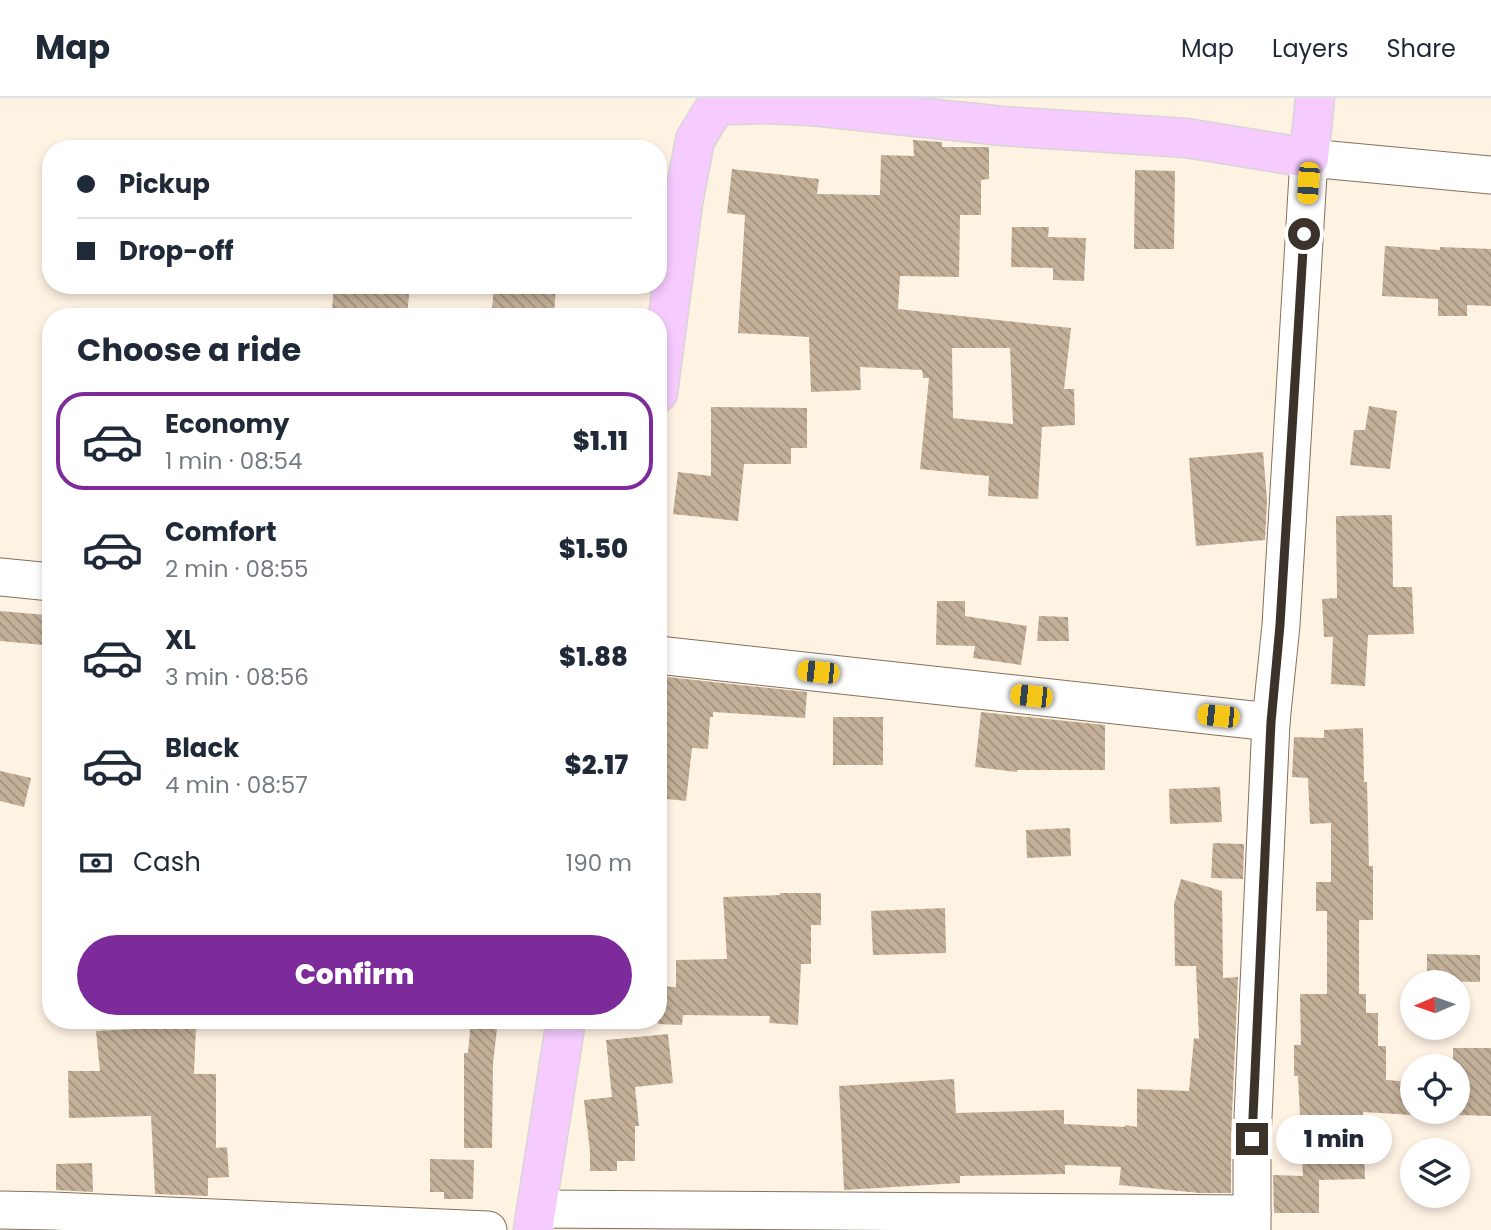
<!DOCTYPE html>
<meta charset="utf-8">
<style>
:root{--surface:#fff;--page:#f2f2f3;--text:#1f2937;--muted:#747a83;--line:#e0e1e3;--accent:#7d2a9a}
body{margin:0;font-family:Poppins,sans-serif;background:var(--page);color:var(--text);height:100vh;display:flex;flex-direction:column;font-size:26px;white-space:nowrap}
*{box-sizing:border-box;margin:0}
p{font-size:23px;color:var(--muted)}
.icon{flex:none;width:38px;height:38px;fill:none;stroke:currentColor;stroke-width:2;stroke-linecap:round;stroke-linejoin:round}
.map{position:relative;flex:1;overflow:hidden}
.details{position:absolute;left:42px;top:210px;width:625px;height:721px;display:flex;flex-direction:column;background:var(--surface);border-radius:28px;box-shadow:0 4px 10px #0003}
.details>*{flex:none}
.guide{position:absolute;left:42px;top:42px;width:625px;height:154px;border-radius:28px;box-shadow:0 4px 10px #0003;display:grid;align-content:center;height:154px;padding:0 35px;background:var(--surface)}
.needle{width:46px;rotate:268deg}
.fabs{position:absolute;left:1400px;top:872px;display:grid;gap:14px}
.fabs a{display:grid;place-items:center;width:70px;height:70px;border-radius:50%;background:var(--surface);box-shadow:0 4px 10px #0003;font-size:35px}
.end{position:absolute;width:32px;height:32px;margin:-16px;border:9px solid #3b332a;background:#fff;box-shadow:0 0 0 4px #fff}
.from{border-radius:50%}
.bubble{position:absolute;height:49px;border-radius:24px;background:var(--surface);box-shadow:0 4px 10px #0003;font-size:23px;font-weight:800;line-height:49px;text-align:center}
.car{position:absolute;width:21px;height:42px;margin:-21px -10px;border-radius:9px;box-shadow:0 0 5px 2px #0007;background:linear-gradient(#f5c518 24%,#345 0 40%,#f5c518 0 76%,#345 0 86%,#f5c518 0)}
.guide b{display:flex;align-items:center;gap:24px;height:66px;font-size:26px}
.guide b+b{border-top:2px solid var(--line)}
.guide i{width:18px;height:18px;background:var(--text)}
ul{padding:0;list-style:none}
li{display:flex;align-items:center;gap:21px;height:98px;margin:0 14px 10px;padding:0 21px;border:4px solid transparent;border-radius:28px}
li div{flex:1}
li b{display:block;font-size:26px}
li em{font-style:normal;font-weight:800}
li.on{border-color:var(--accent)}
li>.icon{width:63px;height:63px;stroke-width:1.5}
h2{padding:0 35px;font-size:32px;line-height:84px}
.pay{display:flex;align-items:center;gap:18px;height:77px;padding:0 35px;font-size:26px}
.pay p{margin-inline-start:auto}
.button{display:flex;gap:14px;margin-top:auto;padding:14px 35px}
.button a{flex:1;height:80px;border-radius:42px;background:var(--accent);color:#fff;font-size:28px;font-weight:800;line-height:80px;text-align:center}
header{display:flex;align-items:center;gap:42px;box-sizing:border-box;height:98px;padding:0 35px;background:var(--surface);border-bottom:2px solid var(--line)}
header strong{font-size:33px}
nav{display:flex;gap:38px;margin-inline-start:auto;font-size:24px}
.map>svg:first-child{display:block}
</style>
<header>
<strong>Map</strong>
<nav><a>Map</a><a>Layers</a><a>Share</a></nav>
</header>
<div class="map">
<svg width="1491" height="1132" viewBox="0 0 1491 1132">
<defs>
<pattern id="building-back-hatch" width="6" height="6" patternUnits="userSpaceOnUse" patternTransform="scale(1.75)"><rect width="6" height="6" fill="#c4b099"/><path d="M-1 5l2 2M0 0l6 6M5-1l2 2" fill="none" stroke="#a0907d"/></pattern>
</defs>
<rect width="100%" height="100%" fill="#fef2e3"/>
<!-- building -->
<g fill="url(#building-back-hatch)" fill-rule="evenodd">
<path d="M 913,42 L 942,44 L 942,49 L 989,49 L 989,81 L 981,82 L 981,117 L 960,117 L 959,179 L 900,178 L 898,211 L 1071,230 L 1064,291 L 1074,291 L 1075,327 L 1042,329 L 1038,401 L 988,398 L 989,378 L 920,371 L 929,280 L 923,280 L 922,272 L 860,269 L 861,292 L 811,294 L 809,239 L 738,235 L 745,117 L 727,115 L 732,71 L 819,81 L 817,96 L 880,97 L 881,57 L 914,58 ZM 952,250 L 1010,250 L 1013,326 L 953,320 Z"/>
<polygon points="1135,72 1175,73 1174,151 1134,151"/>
<polygon points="1012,129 1049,129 1048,139 1086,140 1084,183 1053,182 1053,170 1011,169"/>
<polygon points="1385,148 1440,152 1440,149 1491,151 1491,208 1467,207 1467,218 1438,218 1438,201 1382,198"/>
<polygon points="334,187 410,187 407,218 332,211"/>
<polygon points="494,187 556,187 554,217 492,212"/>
<polygon points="1369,308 1397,313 1390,371 1350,367 1354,332 1365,332"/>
<polygon points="711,309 807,310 807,350 791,350 791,366 744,366 738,423 673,416 678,374 711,378"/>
<polygon points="1263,354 1267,402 1265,442 1196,448 1189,360"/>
<polygon points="1392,417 1393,489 1412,489 1414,536 1368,537 1365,588 1331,586 1333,539 1324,539 1322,501 1337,500 1336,418"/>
<polygon points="937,503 965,503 965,518 1027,528 1021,567 973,560 975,548 936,547"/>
<polygon points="0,513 46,517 44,547 0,543"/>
<polygon points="1039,518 1068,519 1069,543 1037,543"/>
<polygon points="658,578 807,594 805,620 713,614 713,619 710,619 708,651 692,650 686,703 658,700"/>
<polygon points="981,614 1105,627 1105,672 1017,672 1017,674 975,669"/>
<rect x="833" y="619" width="50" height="48"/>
<polygon points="1363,630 1364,684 1367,684 1369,768 1373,768 1373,822 1359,822 1359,896 1366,896 1366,915 1378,915 1378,948 1386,948 1386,982 1412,984 1412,1013 1458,1013 1458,968 1453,968 1453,950 1491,950 1491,1018 1428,1016 1428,1018 1363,1014 1365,1081 1319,1082 1319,1115 1274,1115 1273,1077 1303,1078 1298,978 1294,978 1294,947 1301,947 1300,896 1327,896 1327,813 1316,813 1316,784 1331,784 1331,725 1310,726 1308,680 1292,679 1294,639 1324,640 1324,632"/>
<polygon points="0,673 31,680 24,709 0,703"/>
<polygon points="1220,689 1222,724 1170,726 1169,691"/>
<polygon points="1070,730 1071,758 1027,760 1026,732"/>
<polygon points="1213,745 1244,746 1243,781 1211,780"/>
<polygon points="1181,781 1222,793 1223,880 1238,879 1231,1040 1231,1095 1200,1095 1119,1087 1121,1069 1065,1067 1065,1076 960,1078 960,1085 844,1092 839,988 954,981 956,1015 1064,1012 1064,1026 1125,1029 1125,1027 1137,1029 1137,991 1189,993 1194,940 1199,941 1196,868 1175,868 1174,806"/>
<polygon points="780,795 821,795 821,827 811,827 811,866 801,866 798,927 769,925 770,918 683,917 682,927 658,926 658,888 676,889 676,862 727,861 723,799 780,797"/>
<polygon points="945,810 946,855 873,857 871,813"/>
<polygon points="1427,856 1480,857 1480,884 1427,883"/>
<polygon points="471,922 498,922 493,965 492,1050 464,1050 464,955 468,955"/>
<polygon points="196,928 194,976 216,976 216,1050 227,1049 229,1079 208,1080 208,1098 155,1096 151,1018 69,1020 68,973 100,973 96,933"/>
<polygon points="668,936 673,985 635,989 639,1028 635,1028 635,1063 617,1063 617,1073 590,1073 590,1053 584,1002 612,999 606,942"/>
<polygon points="430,1061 474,1062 473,1101 444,1101 444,1094 430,1094"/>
<polygon points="92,1065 93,1094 56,1092 56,1066"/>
</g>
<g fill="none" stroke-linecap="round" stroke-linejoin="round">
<!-- minor casing -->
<g stroke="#83715b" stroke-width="39">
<g id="minor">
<polyline points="0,479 51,484"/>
<polyline points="658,557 1271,624"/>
<polyline points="537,1111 1252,1116"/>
<polyline points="0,1112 52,1113 488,1132"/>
<polyline points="1252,1132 1252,1041 1271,624 1281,527 1309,60 1491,77"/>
</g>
</g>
<!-- major casing -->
<g stroke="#d8d6d4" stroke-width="41">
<g id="major">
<polyline points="658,295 683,105 695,42 715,9 732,7 763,6 812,8 1003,28 1186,40 1309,60 1315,0"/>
<polyline points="533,1132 566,922"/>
</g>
</g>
<!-- minor -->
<use href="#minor" stroke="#fff" stroke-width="37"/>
<!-- major -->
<use href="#major" stroke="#f6cbff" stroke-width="38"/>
</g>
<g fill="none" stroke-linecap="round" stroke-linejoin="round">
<!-- route -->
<polyline stroke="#3b332a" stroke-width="9" points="1252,1041 1271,624 1280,527 1304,136"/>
</g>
</svg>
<div class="fabs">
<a><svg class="needle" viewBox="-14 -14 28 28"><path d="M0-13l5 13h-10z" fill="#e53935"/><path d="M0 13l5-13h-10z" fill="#747a83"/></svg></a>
<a><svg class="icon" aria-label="locate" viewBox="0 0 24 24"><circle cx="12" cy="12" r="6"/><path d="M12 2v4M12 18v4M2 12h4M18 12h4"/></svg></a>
<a><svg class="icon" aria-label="layers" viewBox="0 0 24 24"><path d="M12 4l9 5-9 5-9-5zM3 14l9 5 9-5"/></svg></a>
</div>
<i class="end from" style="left:1304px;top:136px"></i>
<i class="end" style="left:1252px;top:1041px"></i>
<div class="bubble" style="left:1276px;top:1017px;width:116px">1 min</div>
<i class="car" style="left:1308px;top:85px;rotate:184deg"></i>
<i class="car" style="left:818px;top:574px;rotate:276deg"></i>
<i class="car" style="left:1031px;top:598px;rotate:276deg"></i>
<i class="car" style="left:1218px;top:618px;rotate:276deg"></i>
<div class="guide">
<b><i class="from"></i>Pickup</b>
<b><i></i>Drop-off</b>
</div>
<section class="details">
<h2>Choose a ride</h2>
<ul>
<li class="on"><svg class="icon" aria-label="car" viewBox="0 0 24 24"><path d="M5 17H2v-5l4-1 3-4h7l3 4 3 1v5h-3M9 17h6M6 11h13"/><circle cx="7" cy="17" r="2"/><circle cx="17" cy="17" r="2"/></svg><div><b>Economy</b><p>1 min · 08:54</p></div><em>$1.11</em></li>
<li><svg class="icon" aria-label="car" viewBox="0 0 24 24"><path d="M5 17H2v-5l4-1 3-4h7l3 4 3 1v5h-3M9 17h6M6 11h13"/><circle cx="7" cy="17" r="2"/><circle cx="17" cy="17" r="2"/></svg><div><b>Comfort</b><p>2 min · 08:55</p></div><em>$1.50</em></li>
<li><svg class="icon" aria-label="car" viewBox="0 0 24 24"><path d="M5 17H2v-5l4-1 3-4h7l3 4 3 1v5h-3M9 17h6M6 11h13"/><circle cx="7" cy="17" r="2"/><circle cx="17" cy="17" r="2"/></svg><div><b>XL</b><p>3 min · 08:56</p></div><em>$1.88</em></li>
<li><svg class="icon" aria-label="car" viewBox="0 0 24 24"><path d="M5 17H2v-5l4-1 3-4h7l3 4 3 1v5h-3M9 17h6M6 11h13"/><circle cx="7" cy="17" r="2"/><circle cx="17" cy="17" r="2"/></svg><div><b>Black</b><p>4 min · 08:57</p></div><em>$2.17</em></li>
</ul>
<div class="pay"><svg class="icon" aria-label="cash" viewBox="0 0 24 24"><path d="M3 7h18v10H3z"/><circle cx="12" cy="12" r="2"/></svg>Cash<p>190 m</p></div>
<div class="button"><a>Confirm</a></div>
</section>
</div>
